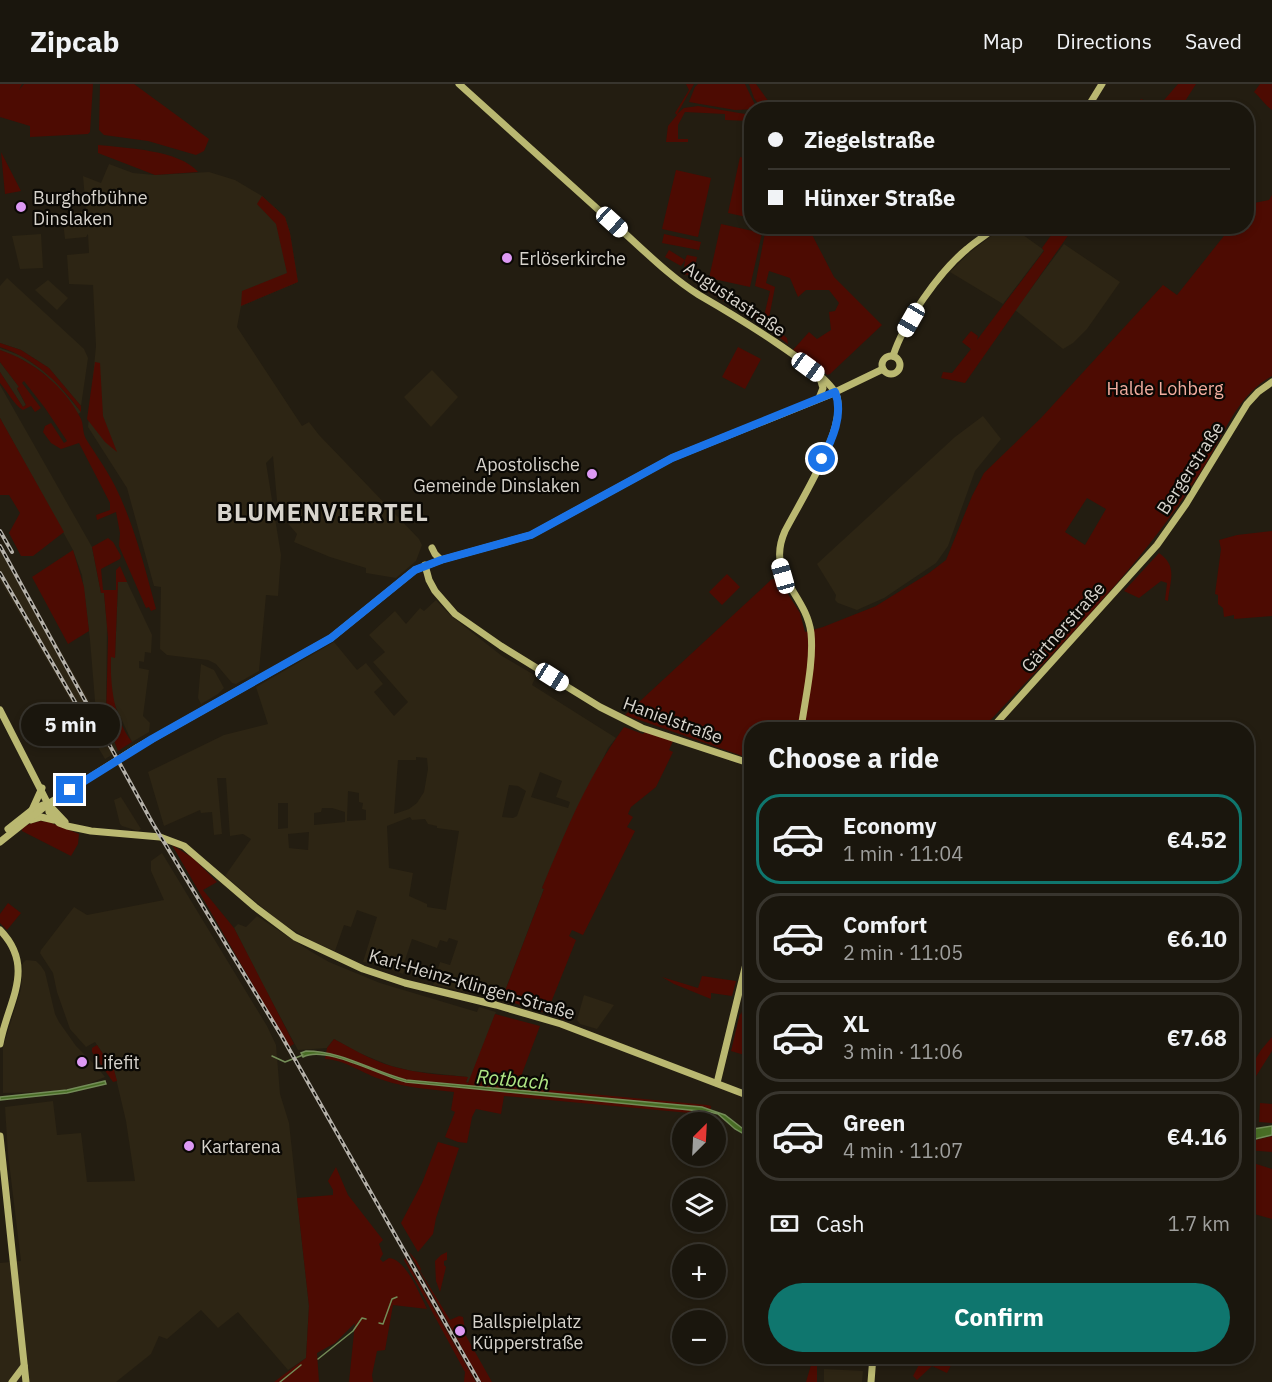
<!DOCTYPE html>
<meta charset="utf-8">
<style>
:root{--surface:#1a160d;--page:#27231b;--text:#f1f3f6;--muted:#9f9f9d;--line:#38352e;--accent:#0f766e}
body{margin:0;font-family:"IBM Plex Sans",sans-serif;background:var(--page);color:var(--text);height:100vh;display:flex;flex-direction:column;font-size:22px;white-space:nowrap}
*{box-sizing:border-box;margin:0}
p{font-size:20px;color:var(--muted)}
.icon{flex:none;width:33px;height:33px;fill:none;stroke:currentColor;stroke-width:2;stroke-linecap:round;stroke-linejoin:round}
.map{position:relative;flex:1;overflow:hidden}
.details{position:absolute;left:744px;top:638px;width:510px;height:642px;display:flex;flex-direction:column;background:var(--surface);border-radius:24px;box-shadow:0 3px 9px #0003,0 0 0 2px var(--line)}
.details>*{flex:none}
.top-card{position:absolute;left:744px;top:18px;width:510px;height:132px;border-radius:24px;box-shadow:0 3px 9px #0003,0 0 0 2px var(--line);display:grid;align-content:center;height:132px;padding:0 24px;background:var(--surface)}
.needle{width:39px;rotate:24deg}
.controls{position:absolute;left:672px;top:1028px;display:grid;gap:12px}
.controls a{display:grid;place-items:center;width:54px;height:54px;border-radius:50%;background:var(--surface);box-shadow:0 3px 9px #0003,0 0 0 2px var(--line);font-size:30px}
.end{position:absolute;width:27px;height:27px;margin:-14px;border:8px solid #1a73e8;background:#fff;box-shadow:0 0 0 3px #fff}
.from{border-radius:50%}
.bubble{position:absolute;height:42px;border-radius:21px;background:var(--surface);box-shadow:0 3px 9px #0003,0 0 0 2px var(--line);font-size:20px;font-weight:800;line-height:42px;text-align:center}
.car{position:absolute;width:18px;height:36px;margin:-18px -9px;border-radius:8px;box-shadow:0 0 4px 2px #0007;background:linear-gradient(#fff 24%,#345 0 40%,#fff 0 76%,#345 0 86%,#fff 0)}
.top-card b{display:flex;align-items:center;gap:21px;height:57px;font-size:22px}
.top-card b+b{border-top:2px solid var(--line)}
.top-card i{width:15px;height:15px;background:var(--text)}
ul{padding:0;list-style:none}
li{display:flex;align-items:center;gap:18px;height:90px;margin:0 12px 9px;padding:0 12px;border:3px solid var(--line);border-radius:24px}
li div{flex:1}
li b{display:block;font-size:22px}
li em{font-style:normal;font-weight:800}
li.selected{border-color:var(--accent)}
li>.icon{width:54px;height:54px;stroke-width:1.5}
h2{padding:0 24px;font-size:27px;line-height:72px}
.pay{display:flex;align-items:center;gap:15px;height:66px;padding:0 24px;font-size:22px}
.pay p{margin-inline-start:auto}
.action{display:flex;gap:12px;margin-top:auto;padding:12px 24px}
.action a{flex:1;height:69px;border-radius:36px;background:var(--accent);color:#fff;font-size:24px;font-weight:800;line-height:69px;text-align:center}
header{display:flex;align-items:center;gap:36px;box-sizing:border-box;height:84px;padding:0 30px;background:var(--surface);border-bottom:2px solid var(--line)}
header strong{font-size:28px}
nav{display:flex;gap:33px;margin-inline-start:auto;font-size:21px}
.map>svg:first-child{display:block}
</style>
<header>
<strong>Zipcab</strong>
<nav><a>Map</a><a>Directions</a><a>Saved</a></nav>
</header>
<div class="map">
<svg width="1272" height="1298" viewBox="0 0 1272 1298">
<rect width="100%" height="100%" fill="#231d11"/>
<!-- built -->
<g fill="#2d2514" fill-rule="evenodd">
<polygon points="109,80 133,89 155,91 209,88 235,96 262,112 285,133 290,149 298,198 241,222 237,243 302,342 309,338 319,351 419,455 422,461 416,477 396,494 366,489 366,484 330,473 294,458 297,450 278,428 273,372 266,379 281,471 278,512 266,511 259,587 236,600 232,599 216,580 208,576 167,571 160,565 161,503 154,502 127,404 88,343 96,262 93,201 69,200 67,171 89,169 88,150 86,153 65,155 62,130 86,127 83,92 101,99"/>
<polygon points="1003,143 1012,143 1044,166 1003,220 950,188 969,169"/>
<polygon points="41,150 43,184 20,185 12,152"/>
<polygon points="1064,160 1120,198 1087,245 1073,259 1063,265 1015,226"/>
<polygon points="7,194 84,265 88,274 81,322 49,284 21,266 0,259 0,202"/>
<polygon points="48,196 68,214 57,226 35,206"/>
<polygon points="0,264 22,272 51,292 81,328 78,330 61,307 43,289 23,276 0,266"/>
<polygon points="0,278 19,303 17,305 26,321 23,323 0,288"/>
<polygon points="432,286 458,313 431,343 404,313"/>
<polygon points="0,301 92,463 101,509 104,509 107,540 106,635 118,667 105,675 0,496 0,460 96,629 90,556 82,491 73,466 0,334"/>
<polygon points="983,332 1001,355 975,387 948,462 936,479 884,514 857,526 838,519 835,516 836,511 817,480 955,353"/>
<polygon points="118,498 127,498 152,551 151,569 145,568 144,578 139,577 139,584 149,586 143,632 150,639 149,648 132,658 112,615 111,603 111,573 115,573"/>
<path d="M 436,516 L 450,531 L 502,572 L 536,592 L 532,601 L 616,654 L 608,664 L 542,804 L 544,805 L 502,915 L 433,901 L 440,878 L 450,881 L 458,857 L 449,854 L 447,858 L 440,856 L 437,864 L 412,855 L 404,879 L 406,881 L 403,890 L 380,881 L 363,878 L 377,833 L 357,826 L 351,843 L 344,841 L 335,867 L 314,858 L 281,839 L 225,792 L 251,755 L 243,750 L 230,752 L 226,694 L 217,694 L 222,750 L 214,751 L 212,728 L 201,729 L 200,726 L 164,742 L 148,688 L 224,651 L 268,640 L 256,603 L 334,558 L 357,586 L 366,579 L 383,600 L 374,608 L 394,632 L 408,618 L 373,578 L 385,568 L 369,551 L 395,527 L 406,540 L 420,524 L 424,527 ZM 416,673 L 427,674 L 428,685 L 424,708 L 417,719 L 409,725 L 394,730 L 398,676 L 416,676 ZM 540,688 L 562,697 L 556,713 L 570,718 L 568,724 L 531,713 ZM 509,701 L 518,702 L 526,707 L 517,732 L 513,734 L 502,733 ZM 348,707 L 359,709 L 359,718 L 363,719 L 362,725 L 366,726 L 366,736 L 347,737 ZM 278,719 L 288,719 L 288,744 L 278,745 ZM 322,724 L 332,724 L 345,728 L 345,738 L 314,741 L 314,729 L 321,728 ZM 410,733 L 412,736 L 425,735 L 428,740 L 437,742 L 437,744 L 459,747 L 446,826 L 427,823 L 427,820 L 409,812 L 413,789 L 389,784 L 387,742 ZM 309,748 L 308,766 L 289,764 L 288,750 Z"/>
<polygon points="201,580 214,586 224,604 218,610 201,620 198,614"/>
<polygon points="121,713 141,745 138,747 122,742 120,740 114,716"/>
<polygon points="162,769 267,942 276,961 280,1010 289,1039 309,1222 306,1274 288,1286 238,1228 218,1244 201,1226 167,1255 159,1252 151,1270 116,1298 0,1298 0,1179 21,1177 8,1070 5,1023 53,1017 57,1051 81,1049 87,1098 135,1097 126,1037 114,986 95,958 86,963 70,945 57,908 53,889 40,869 41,866 74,823 87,831 164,816 151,787 151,777"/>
<polygon points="257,832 310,867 329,878 380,899 477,928 479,923 496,928 469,999 466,998 467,993 412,987 391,982 359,969 334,955 327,964 298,966 264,903 234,844 238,840 246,843"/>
<polygon points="26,876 36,877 41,882 45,888 55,930 59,938 76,962 96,982 105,993 80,1003 67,1006 50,1008 3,1009 3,963 21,905 23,879"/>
<polygon points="584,911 614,921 597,945 580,940 577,936"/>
<polygon points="824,1285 863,1287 862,1298 824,1298"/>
</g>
<!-- green -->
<g fill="#4d0b02" fill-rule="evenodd">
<polygon points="0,0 22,0 19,6 24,0 93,0 90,48 88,50 30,53 30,42 0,33"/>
<polygon points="100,0 134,0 209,55 204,67 196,71 148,57 104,51 99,46"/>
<polygon points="686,0 694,0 677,30 684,24 698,22 751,31 751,37 725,36 725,30 685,28 678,41 678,55 688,55 688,58 666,58 668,42 677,31 675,29 689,6"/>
<polygon points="698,0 745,0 757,25 735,26 689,18 695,3"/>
<polygon points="749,0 756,0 774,25 762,25 754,14"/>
<polygon points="1178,0 1196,0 1180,25 1134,25 1141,15 1159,22"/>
<path d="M 1260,0 L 1272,0 L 1272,26 C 1264,20 1261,14 1254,8 Z"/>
<path d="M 98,61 C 126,64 180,66 198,88 L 155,91 L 98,69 Z"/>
<polygon points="1,68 21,107 5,110"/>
<polygon points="740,73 751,75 751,134 728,129"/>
<polygon points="676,86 711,94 698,153 662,145"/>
<path d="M 1272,111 L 1272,292 C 1238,310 1224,350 1205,381 C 1145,479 1060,561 982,645 L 752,645 L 751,675 L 625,631 L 772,495 L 779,496 L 800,529 L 805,548 L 823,543 L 876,522 L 929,489 L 946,476 L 972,412 L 984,389 L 1041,334 L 1163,201 L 1177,211 L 1231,143 L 1246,142 L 1247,123 L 1249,120 L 1269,116 ZM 1087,414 L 1106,425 L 1085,461 L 1065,448 Z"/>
<polygon points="262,112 285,133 290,149 298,198 241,222 242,207 287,189 276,140 257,120"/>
<polygon points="721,140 762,149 750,203 709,194"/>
<polygon points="771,143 808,143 834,193 882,241 830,290 827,291 818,281 793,266 809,248 817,255 831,246 829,228 835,227 839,219 829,206 806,206 798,213 790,194 769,187 766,199 775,203 768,239 787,254 788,260 747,230 703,205 705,198 748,223 749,229 764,232 770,207 755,202 766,143"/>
<polygon points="1057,143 1074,143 965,299 941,294 943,288 952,289 971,265 962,258 971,247 978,252 977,256 1044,167 1042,164"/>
<polygon points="664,150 701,158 699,166 662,159"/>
<polygon points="669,166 685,176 687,171 697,173 693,192 683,190 685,176 681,182 665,173"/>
<path d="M 0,259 L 21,266 L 49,284 L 81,322 L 81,328 C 59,299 36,275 0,263 Z"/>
<polygon points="738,263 761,275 745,305 722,293"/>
<path d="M 0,266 C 33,277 64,302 80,333 C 84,339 82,348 86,355 C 96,371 107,386 115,402 C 134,440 145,484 156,525 L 151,527 L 149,523 L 146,524 L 119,462 L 120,449 L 116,428 L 97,436 L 96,431 L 110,426 L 110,419 L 79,359 L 61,365 L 51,359 L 43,348 L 45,342 L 51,339 L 64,359 L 67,357 L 45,324 L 24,297 L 22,299 L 41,324 L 35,328 L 31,322 L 23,326 C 15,322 7,307 0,299 L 0,288 L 23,323 L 26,321 L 17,304 L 19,303 L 0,278 Z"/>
<polygon points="95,278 100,279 103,332 117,368 105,358 87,335"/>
<polygon points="0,334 64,448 33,472 21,472 9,449 20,429 9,411 0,411"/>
<polygon points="1272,447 1272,532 1234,535 1234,531 1224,533 1223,524 1218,520 1218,511 1215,510 1221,465 1219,456 1237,451"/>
<path d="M 108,454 L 113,458 L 121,472 L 120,475 L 101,485 L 103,506 L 116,506 L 116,486 L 120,482 L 127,498 L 118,498 L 115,574 L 111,573 C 110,602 114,635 132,658 L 118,667 L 106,635 L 108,554 L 104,509 L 101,509 L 92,463 Z"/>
<polygon points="73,466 84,503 89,547 68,560 32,493"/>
<path d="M 1159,469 C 1178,482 1170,497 1168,517 L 1165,516 L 1167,499 L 1161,497 L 1139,514 L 1124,507 Z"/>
<polygon points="727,490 740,503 722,521 709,508"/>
<path d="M 624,643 L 643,650 L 645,648 L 673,657 L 669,666 L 673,668 L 656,703 L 631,723 L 628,730 L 633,733 L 627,743 L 635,747 L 583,851 L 572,846 L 569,852 L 576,856 L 550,921 L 570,931 L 567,936 L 502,915 L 544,805 L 542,804 C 566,746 587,694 624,643 Z"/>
<polygon points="40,737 49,738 79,750 78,760 71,772 22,747 22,744 29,740"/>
<polygon points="172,761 193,774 217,798 203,806 234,844 294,960 289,963"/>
<polygon points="8,819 21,829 7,846 0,839 0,830"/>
<polygon points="702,892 736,897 732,912 711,909 711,915 674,900 662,893 698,904"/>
<polygon points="749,900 752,900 751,973 731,967 740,929 741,931"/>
<path d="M 495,930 L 540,942 L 517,1003 L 707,1021 L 711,1022 L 710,1028 L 701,1030 L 504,1012 L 501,1030 L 476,1025 L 472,1033 L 467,1059 L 458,1058 L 445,1053 L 455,1028 L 451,1026 L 454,1008 C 430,1005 406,1004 383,996 C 363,990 346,976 325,975 L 327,964 L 334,955 C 356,967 378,980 403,985 C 424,990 446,991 468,993 L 466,998 L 468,999 Z"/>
<polygon points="1272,953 1272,967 1251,1000 1247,1014 1247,1002 1250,994 1247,989 1261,966"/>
<polygon points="97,961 114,986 117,997 113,998 92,968 92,964"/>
<polygon points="1260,1019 1272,1020 1272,1039 1259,1038"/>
<polygon points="1272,1052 1272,1068 1247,1066 1247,1058"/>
<polygon points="438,1058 459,1064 436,1134 433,1150 418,1168 401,1139 422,1099"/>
<polygon points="1247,1077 1272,1085 1272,1135 1247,1128"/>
<path d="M 336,1083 L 348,1111 L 383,1156 L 379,1160 L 383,1170 L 380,1175 L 383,1178 L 389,1174 C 406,1175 420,1211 427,1225 L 393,1221 L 385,1266 L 377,1267 L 372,1291 L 373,1298 L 349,1298 L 355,1239 L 335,1259 L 317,1269 L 319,1298 L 274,1298 L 306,1274 L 309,1222 L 297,1114 L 333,1111 L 333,1106 L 328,1097 Z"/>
<polygon points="409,1168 416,1176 421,1185 420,1187 450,1236 459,1232 463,1233 466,1252 492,1298 481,1298"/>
<polygon points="447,1168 447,1176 444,1177 444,1181 446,1183 440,1208 436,1197 435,1177 441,1171"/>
<polygon points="405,1174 409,1181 476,1298 464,1298 465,1288 404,1176"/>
<polygon points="911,1272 956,1272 947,1289 932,1282 917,1296 913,1292 921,1277"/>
<polygon points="801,1274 817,1277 817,1298 806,1298 811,1281 805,1277 799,1278"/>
</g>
<!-- water -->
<g fill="#486d25" stroke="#738c57" stroke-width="1.5">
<path d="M 306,967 C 342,967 371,987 406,996 L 702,1023 L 725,1031 L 751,1051 L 751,1054 L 735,1045 L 718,1030 L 710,1028 L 406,998 C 380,992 326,961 303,973 L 301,969 Z"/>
<polygon points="105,997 106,1000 67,1009 0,1016 0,1013 67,1006"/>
<polygon points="1272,1042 1272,1051 1247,1057 1247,1046"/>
</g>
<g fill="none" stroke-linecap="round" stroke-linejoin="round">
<!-- stream -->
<g stroke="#738c57" stroke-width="1.5">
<polyline points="272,972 285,978 303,971"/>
<polyline points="379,1239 383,1240 392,1215 397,1213"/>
<polyline points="318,1275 353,1247 362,1234 366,1235"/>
<polyline points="280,1298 301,1281"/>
</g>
<!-- major -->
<g stroke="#bab871" stroke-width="7">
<path d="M 459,0 C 510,46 561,92 612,138 C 640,162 667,191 699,211 C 725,226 831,288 837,313 C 846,346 801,416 785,447 C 765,492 806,509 811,549 C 814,578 805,615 801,645"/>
<polyline points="1086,26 1102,0"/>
<path d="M 893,272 C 904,238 939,188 967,165 C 976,157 987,151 996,142"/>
<circle cx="891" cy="281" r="9"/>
<polyline points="819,314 823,304 819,291"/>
<polyline points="432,464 435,470 441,476"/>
<polyline points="425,481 429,496 435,507 455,530 501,562 600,623 642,644 752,680"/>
<polyline points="0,626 48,720 65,738"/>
<polyline points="991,645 1157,461 1186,420 1247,320 1258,308 1272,298"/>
<polyline points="48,720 49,728 59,739 67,742 91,747 160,753 184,762 255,823 295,853 363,885 405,899 496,921 561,940 752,1013"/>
<polyline points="32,726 42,704"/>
<polyline points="31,736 41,733 54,736"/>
<polyline points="8,745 32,726 43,721"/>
<polyline points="0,758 48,720 138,663 331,554 415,486 441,476 531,451 672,374 829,311 883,285"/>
<path d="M 0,846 C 37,884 7,919 0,960"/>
<polyline points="717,999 752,855"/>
<polyline points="0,1052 26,1298"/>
<polyline points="12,1298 24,1282"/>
<polyline points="871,1298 873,1272"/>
</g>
<!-- rail casing -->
<g stroke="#b4b0a8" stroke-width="4">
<g id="rail">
<polyline points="0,447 12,468"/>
<polyline points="0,462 153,740 281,951 479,1298"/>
<polyline points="0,489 89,642"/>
</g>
</g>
<!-- rail -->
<use href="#rail" stroke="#0a0804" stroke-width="1.5" stroke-dasharray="4.5" stroke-linecap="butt"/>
</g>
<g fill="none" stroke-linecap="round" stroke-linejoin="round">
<!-- route -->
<path stroke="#1a73e8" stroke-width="8" d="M 70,706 L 152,655 L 331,554 L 415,486 L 441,476 L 531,451 L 672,374 L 835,308 C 844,330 832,356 822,375"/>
</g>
<!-- markers -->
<g fill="#dd99f4" stroke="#0a0804" stroke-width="2">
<circle cx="21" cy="123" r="6"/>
<circle cx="507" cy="174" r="6"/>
<circle cx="592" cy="390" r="6"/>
<circle cx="82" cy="978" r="6"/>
<circle cx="189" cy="1062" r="6"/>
<circle cx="460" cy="1247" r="6"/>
</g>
<g text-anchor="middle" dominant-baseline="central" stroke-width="4.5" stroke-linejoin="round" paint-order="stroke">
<!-- poi labels -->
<g font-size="18" fill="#d7d3cc" stroke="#0a0804" text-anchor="start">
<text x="33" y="113">Burghofbühne<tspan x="33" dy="21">Dinslaken</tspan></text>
<text x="519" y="174">Erlöserkirche</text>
<text x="580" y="380" text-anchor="end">Apostolische<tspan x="580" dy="21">Gemeinde Dinslaken</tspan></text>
<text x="94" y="978">Lifefit</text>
<text x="201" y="1062">Kartarena</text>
<text x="472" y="1237">Ballspielplatz<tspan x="472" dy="21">Küpperstraße</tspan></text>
</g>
<!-- street labels -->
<g font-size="18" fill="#d7d3cc" stroke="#0a0804">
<text transform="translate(735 215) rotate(34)">Augustastraße</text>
<text transform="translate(1190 384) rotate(-57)">Bergerstraße</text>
<text transform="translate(1063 543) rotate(-48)">Gärtnerstraße</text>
<text transform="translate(673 636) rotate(20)">Hanielstraße</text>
<text transform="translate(472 900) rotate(16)">Karl-Heinz-Klingen-Straße</text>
</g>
<!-- park labels -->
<g font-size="18" fill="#f2ad9f" stroke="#0a0804">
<text x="1165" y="304">Halde Lohberg</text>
</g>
<!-- water labels -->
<g font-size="20" font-style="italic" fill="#afe684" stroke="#0a0804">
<text transform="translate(513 995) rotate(5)">Rotbach</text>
</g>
<!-- district labels -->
<g font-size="24" font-weight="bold" letter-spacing="1.5" fill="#d7d3cc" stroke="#0a0804">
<text x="323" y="428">BLUMENVIERTEL</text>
</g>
</g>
</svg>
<div class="controls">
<a><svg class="needle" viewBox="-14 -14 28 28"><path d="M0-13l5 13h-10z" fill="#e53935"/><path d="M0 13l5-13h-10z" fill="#9f9f9d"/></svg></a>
<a><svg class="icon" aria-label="layers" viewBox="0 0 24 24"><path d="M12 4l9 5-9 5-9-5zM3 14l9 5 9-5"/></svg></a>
<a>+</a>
<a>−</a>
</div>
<i class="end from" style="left:822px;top:375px"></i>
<i class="end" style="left:70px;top:706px"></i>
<div class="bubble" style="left:21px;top:620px;width:99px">5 min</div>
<i class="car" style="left:612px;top:138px;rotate:132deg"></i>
<i class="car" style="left:911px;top:236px;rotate:210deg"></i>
<i class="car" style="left:808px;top:283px;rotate:126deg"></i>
<i class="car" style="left:783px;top:492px;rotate:344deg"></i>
<i class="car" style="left:552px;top:593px;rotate:122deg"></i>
<div class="top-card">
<b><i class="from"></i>Ziegelstraße</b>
<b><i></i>Hünxer Straße</b>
</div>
<section class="details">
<h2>Choose a ride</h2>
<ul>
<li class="selected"><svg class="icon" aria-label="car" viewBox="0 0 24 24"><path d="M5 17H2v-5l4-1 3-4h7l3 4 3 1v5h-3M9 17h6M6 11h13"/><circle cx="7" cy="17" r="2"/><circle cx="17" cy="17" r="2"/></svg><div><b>Economy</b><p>1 min · 11:04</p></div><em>€4.52</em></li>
<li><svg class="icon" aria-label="car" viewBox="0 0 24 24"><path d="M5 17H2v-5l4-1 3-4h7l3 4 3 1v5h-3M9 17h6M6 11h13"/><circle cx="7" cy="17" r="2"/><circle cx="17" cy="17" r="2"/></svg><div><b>Comfort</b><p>2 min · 11:05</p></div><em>€6.10</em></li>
<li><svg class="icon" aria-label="car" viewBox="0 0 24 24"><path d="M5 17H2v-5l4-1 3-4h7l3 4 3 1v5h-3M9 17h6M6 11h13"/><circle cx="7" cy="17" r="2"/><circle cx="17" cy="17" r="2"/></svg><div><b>XL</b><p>3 min · 11:06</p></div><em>€7.68</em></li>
<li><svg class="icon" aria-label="car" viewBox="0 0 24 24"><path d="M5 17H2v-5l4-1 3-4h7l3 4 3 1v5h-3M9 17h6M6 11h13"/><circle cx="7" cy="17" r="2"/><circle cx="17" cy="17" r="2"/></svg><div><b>Green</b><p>4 min · 11:07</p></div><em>€4.16</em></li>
</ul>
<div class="pay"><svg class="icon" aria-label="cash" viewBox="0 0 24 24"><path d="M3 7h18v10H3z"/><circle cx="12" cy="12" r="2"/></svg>Cash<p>1.7 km</p></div>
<div class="action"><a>Confirm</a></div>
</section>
</div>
